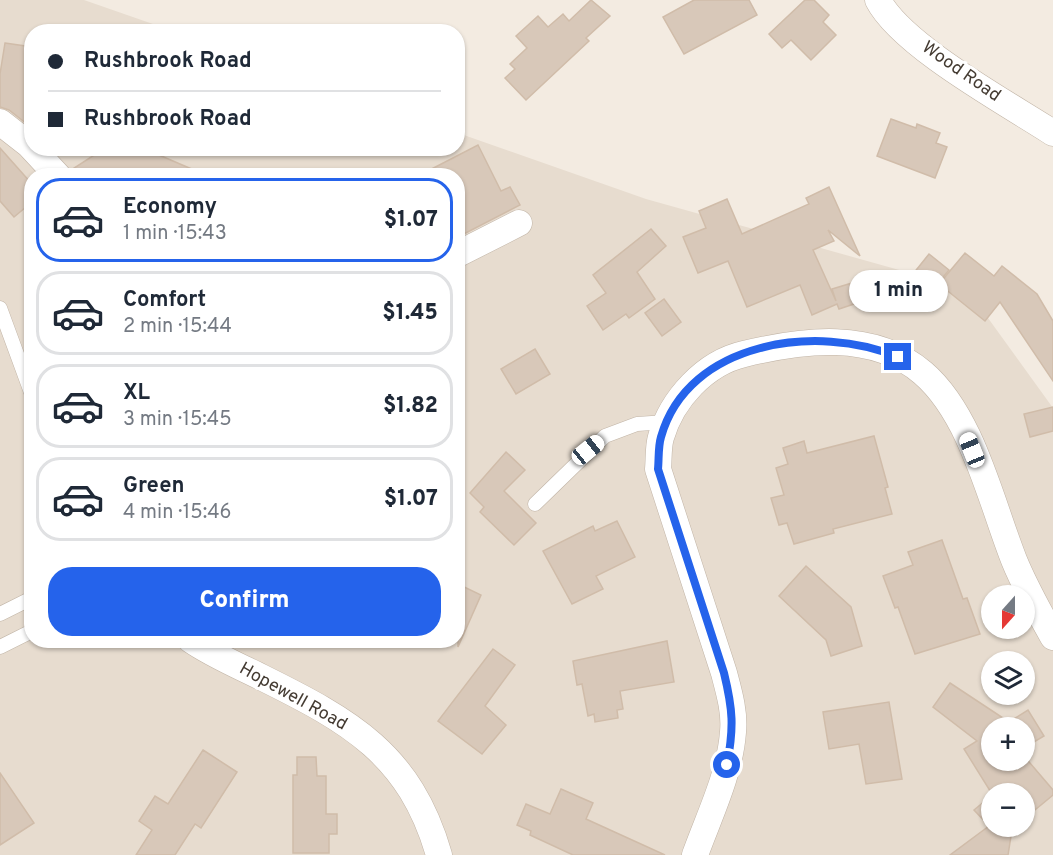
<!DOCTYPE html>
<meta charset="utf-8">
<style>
:root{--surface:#fff;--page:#f6f6f7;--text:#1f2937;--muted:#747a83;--line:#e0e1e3;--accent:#2563eb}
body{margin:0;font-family:Overpass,sans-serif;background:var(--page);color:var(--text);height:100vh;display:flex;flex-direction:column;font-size:22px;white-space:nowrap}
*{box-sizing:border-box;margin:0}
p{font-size:20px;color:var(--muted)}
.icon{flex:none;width:33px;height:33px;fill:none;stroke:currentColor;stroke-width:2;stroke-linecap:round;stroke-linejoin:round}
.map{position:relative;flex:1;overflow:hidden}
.side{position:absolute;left:24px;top:168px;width:441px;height:480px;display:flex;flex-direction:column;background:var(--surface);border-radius:24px;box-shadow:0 2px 4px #0004}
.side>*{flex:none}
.top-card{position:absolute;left:24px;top:24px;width:441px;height:132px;border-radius:24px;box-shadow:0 2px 4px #0004;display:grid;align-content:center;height:132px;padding:0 24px;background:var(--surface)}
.needle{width:39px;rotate:201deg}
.tools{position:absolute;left:981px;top:585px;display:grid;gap:12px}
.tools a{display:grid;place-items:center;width:54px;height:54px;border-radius:50%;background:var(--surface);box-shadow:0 2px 4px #0004;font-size:30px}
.end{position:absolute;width:27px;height:27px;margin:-14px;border:8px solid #2563eb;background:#fff;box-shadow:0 0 0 3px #fff}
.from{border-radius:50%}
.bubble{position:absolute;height:42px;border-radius:21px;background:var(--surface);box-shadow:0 2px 4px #0004;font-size:20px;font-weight:800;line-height:42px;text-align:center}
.car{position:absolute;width:18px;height:36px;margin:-18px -9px;border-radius:8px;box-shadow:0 0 4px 2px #0007;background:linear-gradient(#fff 24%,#345 0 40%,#fff 0 76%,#345 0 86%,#fff 0)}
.top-card b{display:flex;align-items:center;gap:21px;height:57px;font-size:22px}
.top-card b+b{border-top:2px solid var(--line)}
.top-card i{width:15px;height:15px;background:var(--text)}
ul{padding:10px 0 0;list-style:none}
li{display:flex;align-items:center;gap:18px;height:84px;margin:0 12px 9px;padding:0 12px;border:3px solid var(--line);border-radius:24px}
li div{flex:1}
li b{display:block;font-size:22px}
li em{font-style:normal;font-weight:800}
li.selected{border-color:var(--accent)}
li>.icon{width:54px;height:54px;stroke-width:1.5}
.primary-button{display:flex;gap:12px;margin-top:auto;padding:12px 24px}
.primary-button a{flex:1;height:69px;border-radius:24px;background:var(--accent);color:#fff;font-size:24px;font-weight:800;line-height:69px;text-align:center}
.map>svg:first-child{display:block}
</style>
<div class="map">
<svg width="1053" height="855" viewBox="0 0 1053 855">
<rect width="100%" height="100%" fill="#f3ebe1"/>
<!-- residential -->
<path fill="#e7dccf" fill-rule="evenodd" d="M 0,0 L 84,0 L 173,31 L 32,32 L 32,148 L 458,148 L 458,133 L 646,199 L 967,289 L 1053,408 L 1053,855 L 0,855 ZM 32,176 L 458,176 L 458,640 L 32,640 ZM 992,596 L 1024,596 L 1024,628 L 992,628 ZM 992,662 L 1024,662 L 1024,694 L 992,694 ZM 992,728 L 1024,728 L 1024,760 L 992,760 ZM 992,794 L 1024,794 L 1024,826 L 992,826 Z"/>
<!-- building -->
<g fill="#d8c8b9" stroke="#d0bca9" stroke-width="1.5">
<polygon points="591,0 610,16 586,38 589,41 526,100 505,78 515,69 510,64 527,48 516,36 538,16 548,27 563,14 569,21"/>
<polygon points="694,0 749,0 757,15 684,54 663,17"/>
<polygon points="805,0 814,0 829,15 823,22 836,35 811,60 791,40 782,48 769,34"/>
<polygon points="5,43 32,47 32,128 9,110 0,107 0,74"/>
<polygon points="891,119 916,128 917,124 940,133 936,143 947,147 935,178 877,156"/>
<polygon points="478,145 501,191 510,187 520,205 458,237 458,176 418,176"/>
<polygon points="0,148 32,184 32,202 14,217 0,201"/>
<polygon points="105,148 162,148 159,155 208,176 73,176 71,170"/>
<polygon points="829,187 860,256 828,230 834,241 813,250 836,301 832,289 852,283 860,302 839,309 837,304 812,315 800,285 747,307 728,261 698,273 683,237 706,228 699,211 727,199 742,234 809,204 806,198"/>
<polygon points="651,229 666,246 637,272 655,299 629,318 626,314 603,330 587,306 606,293 593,275"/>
<polygon points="965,253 994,276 1002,266 1037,294 1053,321 1053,381 1000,302 985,321 939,284"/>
<polygon points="929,254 949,270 920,305 901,289"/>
<polygon points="664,299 681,322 662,336 645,313"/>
<polygon points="535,349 550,374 516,394 501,369"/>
<polygon points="1053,407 1053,431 1030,437 1024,414"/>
<polygon points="874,436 888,487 885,488 892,514 833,529 834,533 794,544 787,523 779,525 771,498 784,495 776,468 788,464 783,448 804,441 807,453"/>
<polygon points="506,452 525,470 504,491 536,523 514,545 480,512 484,507 470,493"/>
<polygon points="617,521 635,557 596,576 603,589 572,604 543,551 593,526 595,531"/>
<polygon points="942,540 963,599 967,598 980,634 915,654 898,607 895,608 883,576 913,565 908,552"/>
<polygon points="806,566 851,607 862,646 831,656 826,640 779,596"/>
<polygon points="458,584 481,595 458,647"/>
<polygon points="667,641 674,682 620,691 623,709 617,710 618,718 595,722 594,714 588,716 582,684 577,685 573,661"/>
<polygon points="493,649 515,665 485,706 506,725 482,754 438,721"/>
<polygon points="950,683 1009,722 1028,710 1044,736 1024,748 1024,728 992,728 992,760 1024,760 1024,756 1053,790 1053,795 1024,819 1024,794 992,794 964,749 977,741 933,707"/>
<polygon points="889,702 902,779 866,784 859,744 829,749 823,712"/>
<polygon points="203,750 237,772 201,828 195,824 175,855 136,855 152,830 139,821 155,796 168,804"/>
<polygon points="297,757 316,757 317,776 326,776 326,814 337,814 337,834 329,834 329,853 293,853 293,775 297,775"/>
<polygon points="0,773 34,823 0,845"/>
<polygon points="561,789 593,803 586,819 665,855 573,855 530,835 531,831 517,825 526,804 550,814"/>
<polygon points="992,795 992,826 1016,826 1012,830 1008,855 950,855 989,826 974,810"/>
</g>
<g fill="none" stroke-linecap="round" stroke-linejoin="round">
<!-- lane casing -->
<g stroke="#c1b4a6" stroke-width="15">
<g id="lane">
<polyline points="0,308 32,395"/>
<polyline points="535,504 605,436 637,424 667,422"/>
<polyline points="0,614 32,598"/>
<polyline points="0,647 32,631"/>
</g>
</g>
<!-- street casing -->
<g stroke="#c1b4a6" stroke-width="27">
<g id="street">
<path d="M 878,0 C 902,46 1007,103 1053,133"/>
<polyline points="0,122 32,147"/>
<polyline points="32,148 58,176"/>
<polyline points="458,254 519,223"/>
<path d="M 191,640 C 213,655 237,665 261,677 C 350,721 410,754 439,855"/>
<path d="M 695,855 C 709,816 730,774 733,732 C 735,712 729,692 724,673 L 658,469 C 659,459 658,447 661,437 C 672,399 705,363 744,354 C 802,340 873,330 923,373 C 972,415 991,502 1014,560 C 1025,587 1039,612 1053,637"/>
</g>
</g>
<!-- lane -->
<use href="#lane" stroke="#fff" stroke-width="14"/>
<!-- street -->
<use href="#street" stroke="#fff" stroke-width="26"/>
</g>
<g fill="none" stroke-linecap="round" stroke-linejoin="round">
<!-- route -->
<path stroke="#2563eb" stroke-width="8" d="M 727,765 C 734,727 733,710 724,673 L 658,469 C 659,459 658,447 661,437 C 688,341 818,323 898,357"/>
</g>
<g text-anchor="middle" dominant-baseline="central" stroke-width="6" stroke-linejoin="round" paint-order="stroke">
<!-- street labels -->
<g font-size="18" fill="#443b32" stroke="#fff">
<text transform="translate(961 72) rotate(35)">Wood Road</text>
<text transform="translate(293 697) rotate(29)">Hopewell Road</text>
</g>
</g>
</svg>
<div class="tools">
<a><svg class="needle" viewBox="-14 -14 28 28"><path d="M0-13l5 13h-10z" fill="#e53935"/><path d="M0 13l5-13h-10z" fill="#747a83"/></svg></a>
<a><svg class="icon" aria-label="layers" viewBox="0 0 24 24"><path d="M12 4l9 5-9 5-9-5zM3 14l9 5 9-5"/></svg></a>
<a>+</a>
<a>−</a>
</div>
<i class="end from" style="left:727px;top:765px"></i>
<i class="end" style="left:898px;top:357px"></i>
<div class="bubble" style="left:849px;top:270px;width:99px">1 min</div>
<i class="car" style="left:588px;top:450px;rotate:51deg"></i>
<i class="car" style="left:972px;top:450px;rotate:338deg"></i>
<div class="top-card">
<b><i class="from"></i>Rushbrook Road</b>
<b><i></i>Rushbrook Road</b>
</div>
<section class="side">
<ul>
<li class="selected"><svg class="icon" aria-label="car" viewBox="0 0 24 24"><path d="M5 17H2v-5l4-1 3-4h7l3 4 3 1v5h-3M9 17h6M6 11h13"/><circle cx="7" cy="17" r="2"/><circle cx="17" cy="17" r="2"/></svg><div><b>Economy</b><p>1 min · 15:43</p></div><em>$1.07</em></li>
<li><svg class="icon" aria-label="car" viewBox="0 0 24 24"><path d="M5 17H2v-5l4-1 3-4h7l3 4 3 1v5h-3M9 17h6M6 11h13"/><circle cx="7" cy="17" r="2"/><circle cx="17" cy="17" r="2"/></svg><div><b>Comfort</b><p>2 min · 15:44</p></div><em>$1.45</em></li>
<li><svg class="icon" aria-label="car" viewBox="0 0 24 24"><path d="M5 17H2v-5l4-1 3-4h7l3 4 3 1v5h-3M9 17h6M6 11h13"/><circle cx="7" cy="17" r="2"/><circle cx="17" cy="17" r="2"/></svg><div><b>XL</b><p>3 min · 15:45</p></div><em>$1.82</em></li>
<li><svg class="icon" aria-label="car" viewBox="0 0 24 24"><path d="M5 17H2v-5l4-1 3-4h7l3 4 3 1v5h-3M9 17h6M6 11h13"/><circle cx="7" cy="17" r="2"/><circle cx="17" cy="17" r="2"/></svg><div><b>Green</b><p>4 min · 15:46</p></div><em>$1.07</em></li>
</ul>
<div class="primary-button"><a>Confirm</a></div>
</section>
</div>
